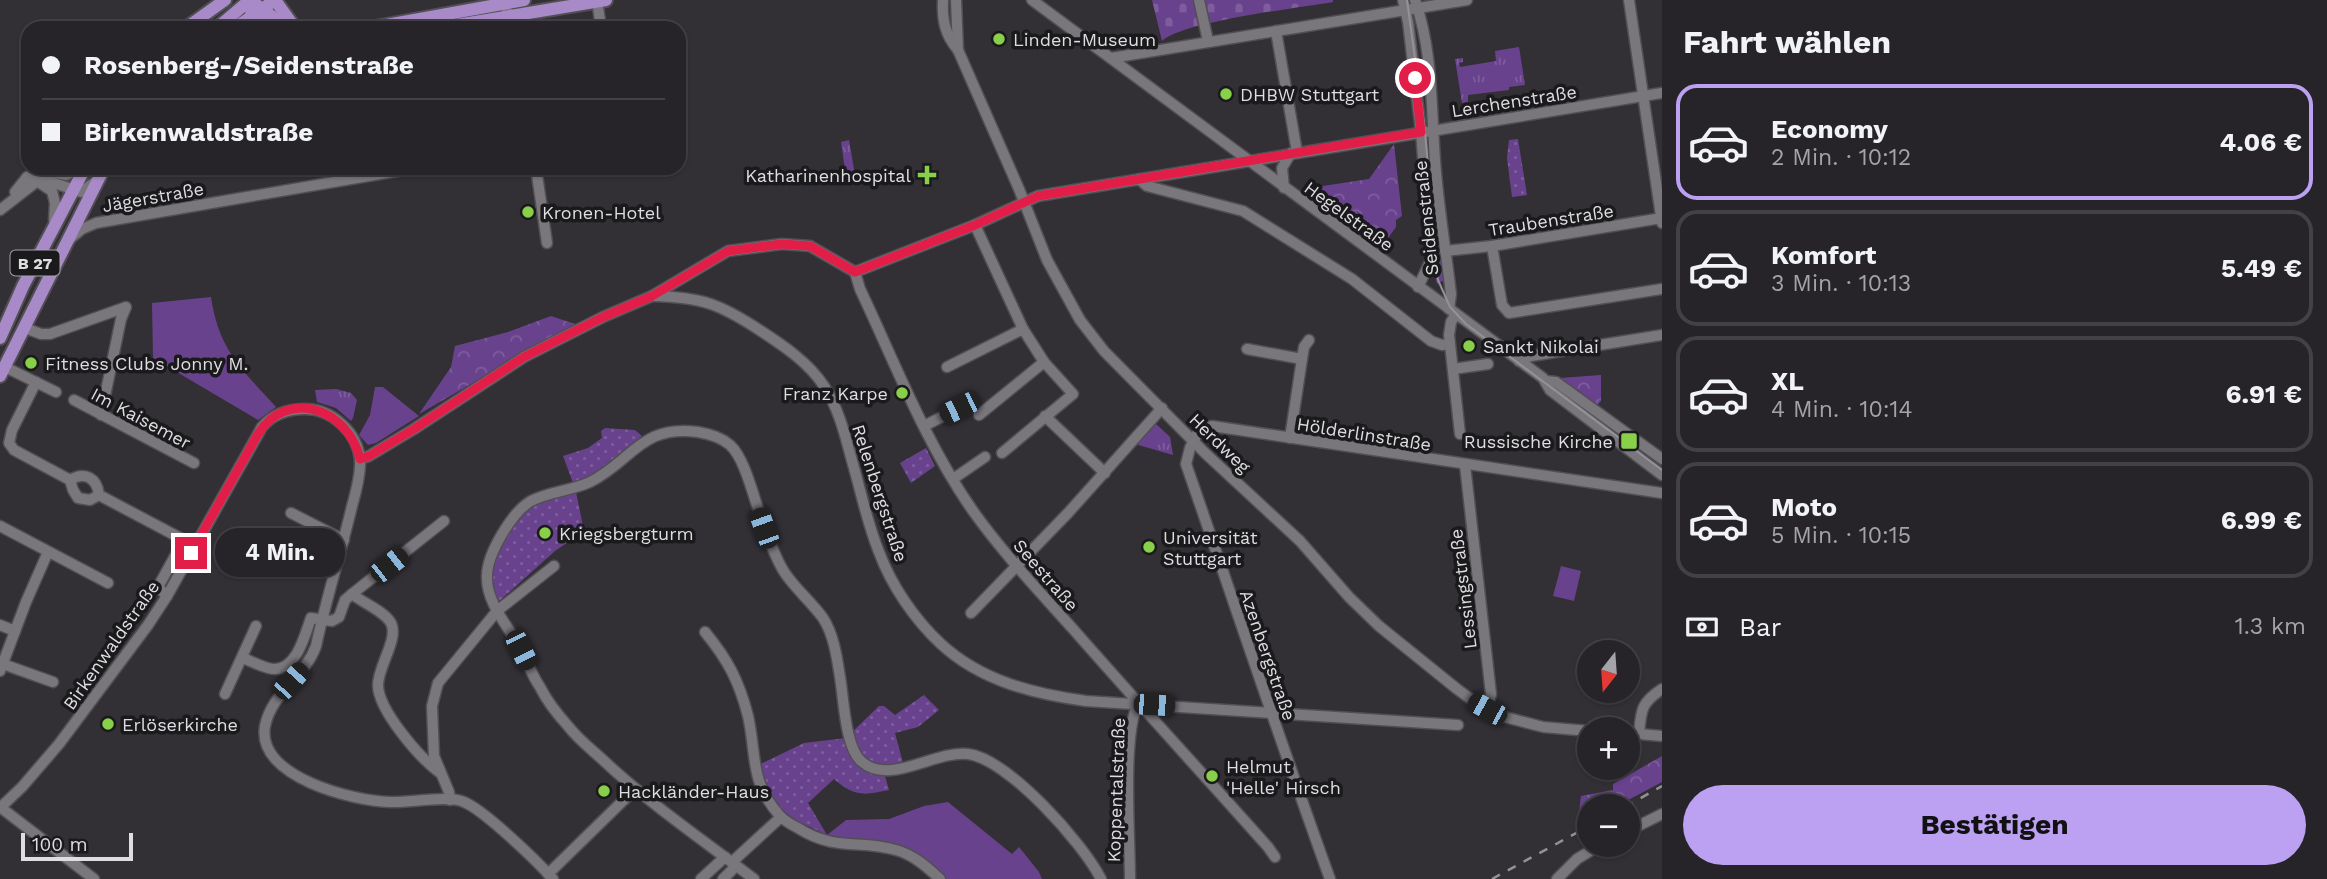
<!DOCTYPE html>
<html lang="de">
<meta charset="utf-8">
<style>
:root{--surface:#262428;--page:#2e2c30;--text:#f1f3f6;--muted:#a4a4a8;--line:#424145;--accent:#bca0f2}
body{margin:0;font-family:"Work Sans",sans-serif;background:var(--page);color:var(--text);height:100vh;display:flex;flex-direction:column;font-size:26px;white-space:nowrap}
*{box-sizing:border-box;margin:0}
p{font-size:23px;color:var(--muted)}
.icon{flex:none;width:38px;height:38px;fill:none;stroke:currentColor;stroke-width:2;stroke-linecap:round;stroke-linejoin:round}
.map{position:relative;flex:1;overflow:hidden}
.details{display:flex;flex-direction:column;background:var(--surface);width:665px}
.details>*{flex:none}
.guide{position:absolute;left:21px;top:21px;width:665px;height:154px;border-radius:21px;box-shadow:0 2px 5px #0004,0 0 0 2px var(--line);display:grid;align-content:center;height:154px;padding:0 21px;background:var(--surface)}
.needle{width:46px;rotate:197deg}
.controls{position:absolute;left:1577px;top:640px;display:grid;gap:14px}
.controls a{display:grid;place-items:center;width:63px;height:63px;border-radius:50%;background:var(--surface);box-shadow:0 2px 5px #0004,0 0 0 2px var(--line);font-size:35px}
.scale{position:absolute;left:21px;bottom:18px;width:112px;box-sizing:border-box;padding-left:7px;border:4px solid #dfdde1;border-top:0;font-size:19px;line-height:24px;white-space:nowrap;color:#dfdde1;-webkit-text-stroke:5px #1a191b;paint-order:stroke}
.end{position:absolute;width:32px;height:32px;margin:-16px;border:9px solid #e11d48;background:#fff;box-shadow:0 0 0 4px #fff}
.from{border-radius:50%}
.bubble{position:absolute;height:49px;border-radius:24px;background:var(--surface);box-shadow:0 2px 5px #0004,0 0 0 2px var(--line);font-size:23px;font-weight:700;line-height:49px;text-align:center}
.car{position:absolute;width:21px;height:42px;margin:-21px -10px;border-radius:9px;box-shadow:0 0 5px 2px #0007;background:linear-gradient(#222 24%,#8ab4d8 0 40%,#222 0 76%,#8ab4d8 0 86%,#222 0)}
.guide b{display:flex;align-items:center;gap:24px;height:66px;font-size:26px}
.guide b+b{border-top:2px solid var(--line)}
.guide i{width:18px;height:18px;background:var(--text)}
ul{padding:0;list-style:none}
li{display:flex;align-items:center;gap:21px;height:116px;margin:0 14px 10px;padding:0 7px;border:4px solid var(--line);border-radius:21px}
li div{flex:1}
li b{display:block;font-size:26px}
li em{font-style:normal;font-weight:700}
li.current{border-color:var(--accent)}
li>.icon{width:63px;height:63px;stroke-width:1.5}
h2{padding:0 21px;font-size:32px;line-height:84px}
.pay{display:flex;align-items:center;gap:18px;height:77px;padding:0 21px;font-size:26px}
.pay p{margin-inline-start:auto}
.cta{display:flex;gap:14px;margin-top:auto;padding:14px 21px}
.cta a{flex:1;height:80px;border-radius:42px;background:var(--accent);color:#111;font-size:28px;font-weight:700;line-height:80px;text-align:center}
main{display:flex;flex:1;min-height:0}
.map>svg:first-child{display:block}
</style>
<main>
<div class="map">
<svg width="1662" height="879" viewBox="0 0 1662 879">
<defs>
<pattern id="grass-tufts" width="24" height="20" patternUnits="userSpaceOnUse" patternTransform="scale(1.75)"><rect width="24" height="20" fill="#69428e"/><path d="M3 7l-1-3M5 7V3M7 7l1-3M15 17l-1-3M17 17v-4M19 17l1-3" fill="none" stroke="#7e5d9e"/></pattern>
<pattern id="forest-crowns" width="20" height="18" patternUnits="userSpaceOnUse" patternTransform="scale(1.75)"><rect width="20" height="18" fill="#69428e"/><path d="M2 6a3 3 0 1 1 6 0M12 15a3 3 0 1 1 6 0" fill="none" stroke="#7e5d9e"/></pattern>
<pattern id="cemetery-stones" width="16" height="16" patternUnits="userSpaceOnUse" patternTransform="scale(1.75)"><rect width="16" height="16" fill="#69428e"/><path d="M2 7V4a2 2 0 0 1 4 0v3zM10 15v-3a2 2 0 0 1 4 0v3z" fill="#7e5d9e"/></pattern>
<pattern id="park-dots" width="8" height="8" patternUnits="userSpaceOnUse" patternTransform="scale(1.75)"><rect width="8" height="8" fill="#69428e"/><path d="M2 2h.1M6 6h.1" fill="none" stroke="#7e5d9e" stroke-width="1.8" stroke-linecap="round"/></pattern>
</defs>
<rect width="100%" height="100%" fill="#323035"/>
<!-- grass -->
<g fill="url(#grass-tufts)">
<polygon points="1519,47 1525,85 1509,87 1509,90 1468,95 1468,102 1462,103 1455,59 1463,58 1463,62 1459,63 1460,67 1496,61 1495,51"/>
<polygon points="1431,139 1435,209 1444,280 1437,284 1432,264 1423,140"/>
<polygon points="849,140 856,181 847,183 841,142"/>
<polygon points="336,389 351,393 357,400 353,418 351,421 336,408 317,402 315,390"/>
<polygon points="1155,423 1170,437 1173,455 1135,444"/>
</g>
<!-- forest -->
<g fill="url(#forest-crowns)">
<polygon points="1394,144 1402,216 1396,220 1396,227 1383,245 1379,242 1377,244 1337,214 1340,209 1336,205 1332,209 1303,189 1369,179"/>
<polygon points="551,316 575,324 419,414 451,367 455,346 508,332"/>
<polygon points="1601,375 1601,401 1597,406 1560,378"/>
<polygon points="1662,756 1662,782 1615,807 1589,807 1589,821 1577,827 1581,796 1613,790 1613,784"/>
</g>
<!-- cemetery -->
<path fill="url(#cemetery-stones)" d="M 1152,0 L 1333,0 L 1333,2 C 1299,8 1184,21 1162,41 Z"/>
<!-- park -->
<g fill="url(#park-dots)">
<polygon points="1518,139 1527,195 1512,197 1507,158 1509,140"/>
<polygon points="605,428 635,430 642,436 590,477 573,483 563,456 588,448 602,438 601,431"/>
<polygon points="926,448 935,466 911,483 900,463"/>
<path d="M 576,492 L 584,531 L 555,551 L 497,603 C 495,599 491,593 490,588 C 487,567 512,519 529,507 C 542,498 560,496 576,492 Z"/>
<path d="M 924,695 L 939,710 L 918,727 L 895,733 L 903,763 L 883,769 L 889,790 C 864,795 854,797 834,779 L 808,803 L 827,835 L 795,820 L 778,806 L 756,766 L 804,743 L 846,738 L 879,706 L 884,706 L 895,715 Z"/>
</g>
<!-- garden -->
<g fill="#69428e">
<path d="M 211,297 C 219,351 242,369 276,407 L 258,420 L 153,358 L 152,303 Z"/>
<polygon points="375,387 383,387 419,416 376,443 368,445 359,435 370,415"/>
<polygon points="1561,566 1581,571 1574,601 1553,596"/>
<path d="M 948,802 L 1012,854 L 1019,847 L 1039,872 L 1042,879 L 945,879 C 927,864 907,844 883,841 C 864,839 845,840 827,835 L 846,820 L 889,819 L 924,806 Z"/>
</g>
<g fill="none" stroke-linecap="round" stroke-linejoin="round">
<!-- minor casing -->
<g stroke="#514f54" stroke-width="13">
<g id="minor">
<polyline points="597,0 601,28"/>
<path d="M 943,0 C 942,20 945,35 958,50 L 1019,189 L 1047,260 L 1080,320 L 1104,351 L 1205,453 L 1300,541 L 1349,597 L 1379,626 L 1457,689 L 1472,700 L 1501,716 L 1543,727 L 1589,731"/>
<polyline points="956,0 958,50"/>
<polyline points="1032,0 1543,378 1550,390 1662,475"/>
<polyline points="1199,0 1208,41"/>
<polyline points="1403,0 1408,22 1421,132 1431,260 1418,287"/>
<path d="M 1415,0 C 1433,52 1431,106 1435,160 C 1438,205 1446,250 1451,294 L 1449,309"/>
<polyline points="1629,0 1662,223"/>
<polyline points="507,11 514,28"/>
<polyline points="1276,31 1297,152"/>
<polyline points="1111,58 1467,0"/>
<polyline points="536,168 547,243"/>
<polyline points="1139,179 1147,186 1243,211 1352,279 1431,341 1442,345 1449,344"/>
<polyline points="40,183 52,191 55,203 54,220"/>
<polyline points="1284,188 1282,168 1291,153"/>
<polyline points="15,192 27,177 33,174 51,172 66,175 82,168"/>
<polyline points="0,210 36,182 45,180 81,192 95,182"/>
<polyline points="975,225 1023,329 1044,362 1073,394 1002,453"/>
<polyline points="71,238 82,229 96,223 415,168"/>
<polyline points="1492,246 1502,305 1509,313 1662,289"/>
<polyline points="1445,251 1492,246 1662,218"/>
<polyline points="855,272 975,225 1038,196 1662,93"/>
<path d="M 855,272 L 860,289 C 895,363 926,444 973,511 C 1003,553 1039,591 1073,629 C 1137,702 1203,774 1268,847 L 1275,857"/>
<path d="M 652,296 C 702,297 720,304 761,331 C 784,346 809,363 824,386 C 839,409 845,435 852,461 C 861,491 867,523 879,552 C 891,585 915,620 941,644 C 981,681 1034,694 1086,701 L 1458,725"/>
<polyline points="1456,314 1451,322 1449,335 1460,434"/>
<polyline points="25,328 41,334 50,334 126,307 121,319 101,415"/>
<polyline points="1247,349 1302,359"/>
<polyline points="1519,361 1531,356 1662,335"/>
<polyline points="5,367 56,392"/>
<polyline points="947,367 1023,329"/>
<polyline points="1453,369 1488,364"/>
<polyline points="1546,381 1556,382 1662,459"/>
<polyline points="36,382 12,430 9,443 14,450 70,480"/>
<polyline points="74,400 194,463"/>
<polyline points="979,415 1044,362"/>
<polyline points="1045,416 1105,473"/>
<polyline points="924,426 959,408"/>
<polyline points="1290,438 1302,359 1304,347 1309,340"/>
<polyline points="360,459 369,456 414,429 524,357 603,317 652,296 728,251 782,244 810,246 855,272"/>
<polyline points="1465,465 1491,694 1487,709"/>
<polyline points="953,479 985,457"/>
<path d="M 99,495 L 90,500 L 78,498 L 73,490 L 70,480 C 85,471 97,478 99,495 L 184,540 L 158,587 L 167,596"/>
<polyline points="291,513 344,540"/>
<polyline points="0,526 108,583"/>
<path d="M 352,594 C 363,603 384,611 391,623 C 399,639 378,666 378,685 C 378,710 420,758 439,772"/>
<polyline points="971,613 1068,513 1162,408"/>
<polyline points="0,625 15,631"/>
<path d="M 705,632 C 728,660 739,681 748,716 C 757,756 749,781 780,816 C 785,821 792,825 798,828 C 836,852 859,839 896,850 C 914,855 927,867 940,879"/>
<path d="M 243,658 C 251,661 265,669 274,669 C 297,670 305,634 311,618 L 332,621 L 339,617 L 345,600 L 352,594 L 444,521"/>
<polyline points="0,663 53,682"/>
<polyline points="0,671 26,602 48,552"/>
<polyline points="225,694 256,626"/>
<polyline points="1628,733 1662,736"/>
<path d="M 1639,734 C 1641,710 1641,703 1662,689"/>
<polyline points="450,800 449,792 434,756 432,706 438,683 497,611 554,566"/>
<polyline points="0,807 94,879"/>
<path d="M 1,807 L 22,787 L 59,744 L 148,625 L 167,596 L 262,427 C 273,414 288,409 305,409 C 332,409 357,432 360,459 C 361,474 356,492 352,506 C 341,553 326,599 316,646 C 305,677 272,692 265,726 C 256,777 353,801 390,802 C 408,803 449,795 464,802 C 484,810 537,861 553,879"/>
<polyline points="1628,831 1662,814"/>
<polyline points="732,862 781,817"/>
<polyline points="548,874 634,790"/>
<polyline points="701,879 725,857"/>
<polyline points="723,879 736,866"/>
<path d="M 754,879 C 703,840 650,804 603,760 C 591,749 578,739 568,726 C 558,715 547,701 540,687 C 531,674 526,658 518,644 C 506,624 486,601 487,576 C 487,554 512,512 531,501 C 550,491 571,491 590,482 C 632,461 641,424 698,432 C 710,434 721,437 730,445 C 746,459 755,504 764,526 C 770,542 777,563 787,576 C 798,591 812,603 823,618 C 834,635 837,658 840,677 C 844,700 845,748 862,762 C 890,786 935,750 968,754 C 1008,759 1083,843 1101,879"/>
<path d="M 1130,879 C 1130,840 1122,734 1138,704"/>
<path d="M 1330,879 C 1280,741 1234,602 1186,464 L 1190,448 L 1199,430 L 1212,426 L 1662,493"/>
<polyline points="1557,879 1577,859 1600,845"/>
</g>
</g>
<!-- major casing -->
<g stroke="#514f54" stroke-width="16">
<g id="major">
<polyline points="250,0 277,20 292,25"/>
<polyline points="275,0 295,28"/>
<polyline points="251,11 267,28"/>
<polyline points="186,28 225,0"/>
<polyline points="217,28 250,0"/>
<polyline points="235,28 275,0"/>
<polyline points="370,28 524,0"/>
<polyline points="439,28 606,0"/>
<polyline points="0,338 23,286 85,168"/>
<polyline points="0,376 104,168"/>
</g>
</g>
<!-- minor -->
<use href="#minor" stroke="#79767c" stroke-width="10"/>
<!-- major -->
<use href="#major" stroke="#a98ac9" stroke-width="12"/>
<!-- tram -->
<polyline stroke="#949297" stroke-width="2" points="1407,0 1425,132 1438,280 1450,307 1466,324 1662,470"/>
<!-- rail -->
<g stroke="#949297" stroke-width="2.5" stroke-dasharray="9 9" stroke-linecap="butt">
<polyline points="1625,807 1662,786"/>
<polyline points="1492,879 1589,826"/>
</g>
</g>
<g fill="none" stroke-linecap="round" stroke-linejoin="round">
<!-- route -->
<path stroke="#e11d48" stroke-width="9" d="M 191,553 L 258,434 C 288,387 348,409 360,459 L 369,456 L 414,429 L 524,357 L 603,317 L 652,296 L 728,251 L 782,244 L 810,246 L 855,272 L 975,225 L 1038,196 L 1421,132 L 1415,78"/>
</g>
<!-- markers -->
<g fill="#88cf4a" stroke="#1a191b" stroke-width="2.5">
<circle cx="999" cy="39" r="7"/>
<circle cx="1226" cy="94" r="7"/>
<path d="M923.5 164.5h7v7h7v7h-7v7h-7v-7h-7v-7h7z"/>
<circle cx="528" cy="212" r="7"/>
<circle cx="1469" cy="346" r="7"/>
<circle cx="31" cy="363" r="7"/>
<circle cx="902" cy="393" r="7"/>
<rect x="1620" y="432" width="18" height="18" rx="3.5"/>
<circle cx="545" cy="533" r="7"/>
<circle cx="1149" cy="547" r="7"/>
<circle cx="108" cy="724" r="7"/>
<circle cx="1212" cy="776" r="7"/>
<circle cx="604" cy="791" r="7"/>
</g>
<g text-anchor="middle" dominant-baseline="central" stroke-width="7" stroke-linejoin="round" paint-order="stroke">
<!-- shield labels -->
<rect fill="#1a191b" stroke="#a4a2a6" stroke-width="2" x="10.5" y="250.5" width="49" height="25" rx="5"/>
<g font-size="16" font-weight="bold" fill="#dfdde1">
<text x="35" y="263">B 27</text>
</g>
<!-- poi labels -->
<g font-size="18" fill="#dfdde1" stroke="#1a191b" text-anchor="start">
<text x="1013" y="39">Linden-Museum</text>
<text x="1240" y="94">DHBW Stuttgart</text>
<text x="911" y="175" text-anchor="end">Katharinenhospital</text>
<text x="542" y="212">Kronen-Hotel</text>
<text x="1483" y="346">Sankt Nikolai</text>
<text x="45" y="363">Fitness Clubs Jonny M.</text>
<text x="888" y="393" text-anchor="end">Franz Karpe</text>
<text x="1613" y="441" text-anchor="end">Russische Kirche</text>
<text x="559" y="533">Kriegsbergturm</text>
<text x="1163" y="537">Universität<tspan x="1163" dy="21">Stuttgart</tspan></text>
<text x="122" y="724">Erlöserkirche</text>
<text x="1226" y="766">Helmut<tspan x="1226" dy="21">'Helle' Hirsch</tspan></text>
<text x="618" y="791">Hackländer-Haus</text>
</g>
<!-- street labels -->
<g font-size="18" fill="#dfdde1" stroke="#1a191b">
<text transform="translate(1514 101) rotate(-9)">Lerchenstraße</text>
<text transform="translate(153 197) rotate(-10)">Jägerstraße</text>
<text transform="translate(1349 216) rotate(36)">Hegelstraße</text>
<text transform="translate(1426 218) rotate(-96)">Seidenstraße</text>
<text transform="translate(1551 220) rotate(-9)">Traubenstraße</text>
<text transform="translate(141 418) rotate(28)">Im Kaisemer</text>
<text transform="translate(1364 434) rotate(9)">Hölderlinstraße</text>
<text transform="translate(1220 443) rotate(44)">Herdweg</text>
<text transform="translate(880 493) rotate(72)">Relenbergstraße</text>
<text transform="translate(1046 575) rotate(49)">Seestraße</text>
<text transform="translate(1463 589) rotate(-97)">Lessingstraße</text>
<text transform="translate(111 645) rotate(-55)">Birkenwaldstraße</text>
<text transform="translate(1268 655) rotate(71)">Azenbergstraße</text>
<text transform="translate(1116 790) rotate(-88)">Koppentalstraße</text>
</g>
</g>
</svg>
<div class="controls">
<a><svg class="needle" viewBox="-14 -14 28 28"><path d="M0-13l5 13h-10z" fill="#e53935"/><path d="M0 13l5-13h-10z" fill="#a4a4a8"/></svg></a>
<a>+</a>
<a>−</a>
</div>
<div class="scale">100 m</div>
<i class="end from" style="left:1415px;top:78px"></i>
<i class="end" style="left:191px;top:553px"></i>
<div class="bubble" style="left:215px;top:528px;width:130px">4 Min.</div>
<i class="car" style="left:959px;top:408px;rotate:244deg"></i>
<i class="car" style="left:764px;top:528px;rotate:340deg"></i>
<i class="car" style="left:389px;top:565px;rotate:52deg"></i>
<i class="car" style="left:521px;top:650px;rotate:154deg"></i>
<i class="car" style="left:291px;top:681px;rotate:42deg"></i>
<i class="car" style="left:1154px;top:705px;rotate:93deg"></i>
<i class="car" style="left:1487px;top:709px;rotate:299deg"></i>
<div class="guide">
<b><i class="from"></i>Rosenberg-/Seidenstraße</b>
<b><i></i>Birkenwaldstraße</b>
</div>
</div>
<section class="details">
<h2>Fahrt wählen</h2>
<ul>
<li class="current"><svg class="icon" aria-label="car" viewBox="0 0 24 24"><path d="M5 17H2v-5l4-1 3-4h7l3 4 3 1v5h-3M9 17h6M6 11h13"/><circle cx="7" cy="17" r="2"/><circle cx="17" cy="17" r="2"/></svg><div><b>Economy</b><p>2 Min. · 10:12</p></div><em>4.06 €</em></li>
<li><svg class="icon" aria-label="car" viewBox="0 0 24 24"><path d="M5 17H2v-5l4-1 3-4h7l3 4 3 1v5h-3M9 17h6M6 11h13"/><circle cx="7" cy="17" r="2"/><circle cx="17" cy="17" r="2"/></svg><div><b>Komfort</b><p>3 Min. · 10:13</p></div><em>5.49 €</em></li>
<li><svg class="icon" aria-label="car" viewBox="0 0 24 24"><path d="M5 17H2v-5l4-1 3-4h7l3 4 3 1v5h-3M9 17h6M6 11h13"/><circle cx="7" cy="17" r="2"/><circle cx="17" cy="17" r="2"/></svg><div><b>XL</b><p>4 Min. · 10:14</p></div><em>6.91 €</em></li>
<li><svg class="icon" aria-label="car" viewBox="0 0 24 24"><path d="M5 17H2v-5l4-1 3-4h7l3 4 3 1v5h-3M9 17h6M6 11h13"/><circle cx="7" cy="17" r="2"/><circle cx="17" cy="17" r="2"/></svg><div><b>Moto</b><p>5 Min. · 10:15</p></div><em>6.99 €</em></li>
</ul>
<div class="pay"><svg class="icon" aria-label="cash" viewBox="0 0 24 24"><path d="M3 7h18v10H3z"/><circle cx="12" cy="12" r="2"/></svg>Bar<p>1.3 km</p></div>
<div class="cta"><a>Bestätigen</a></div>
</section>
</main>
